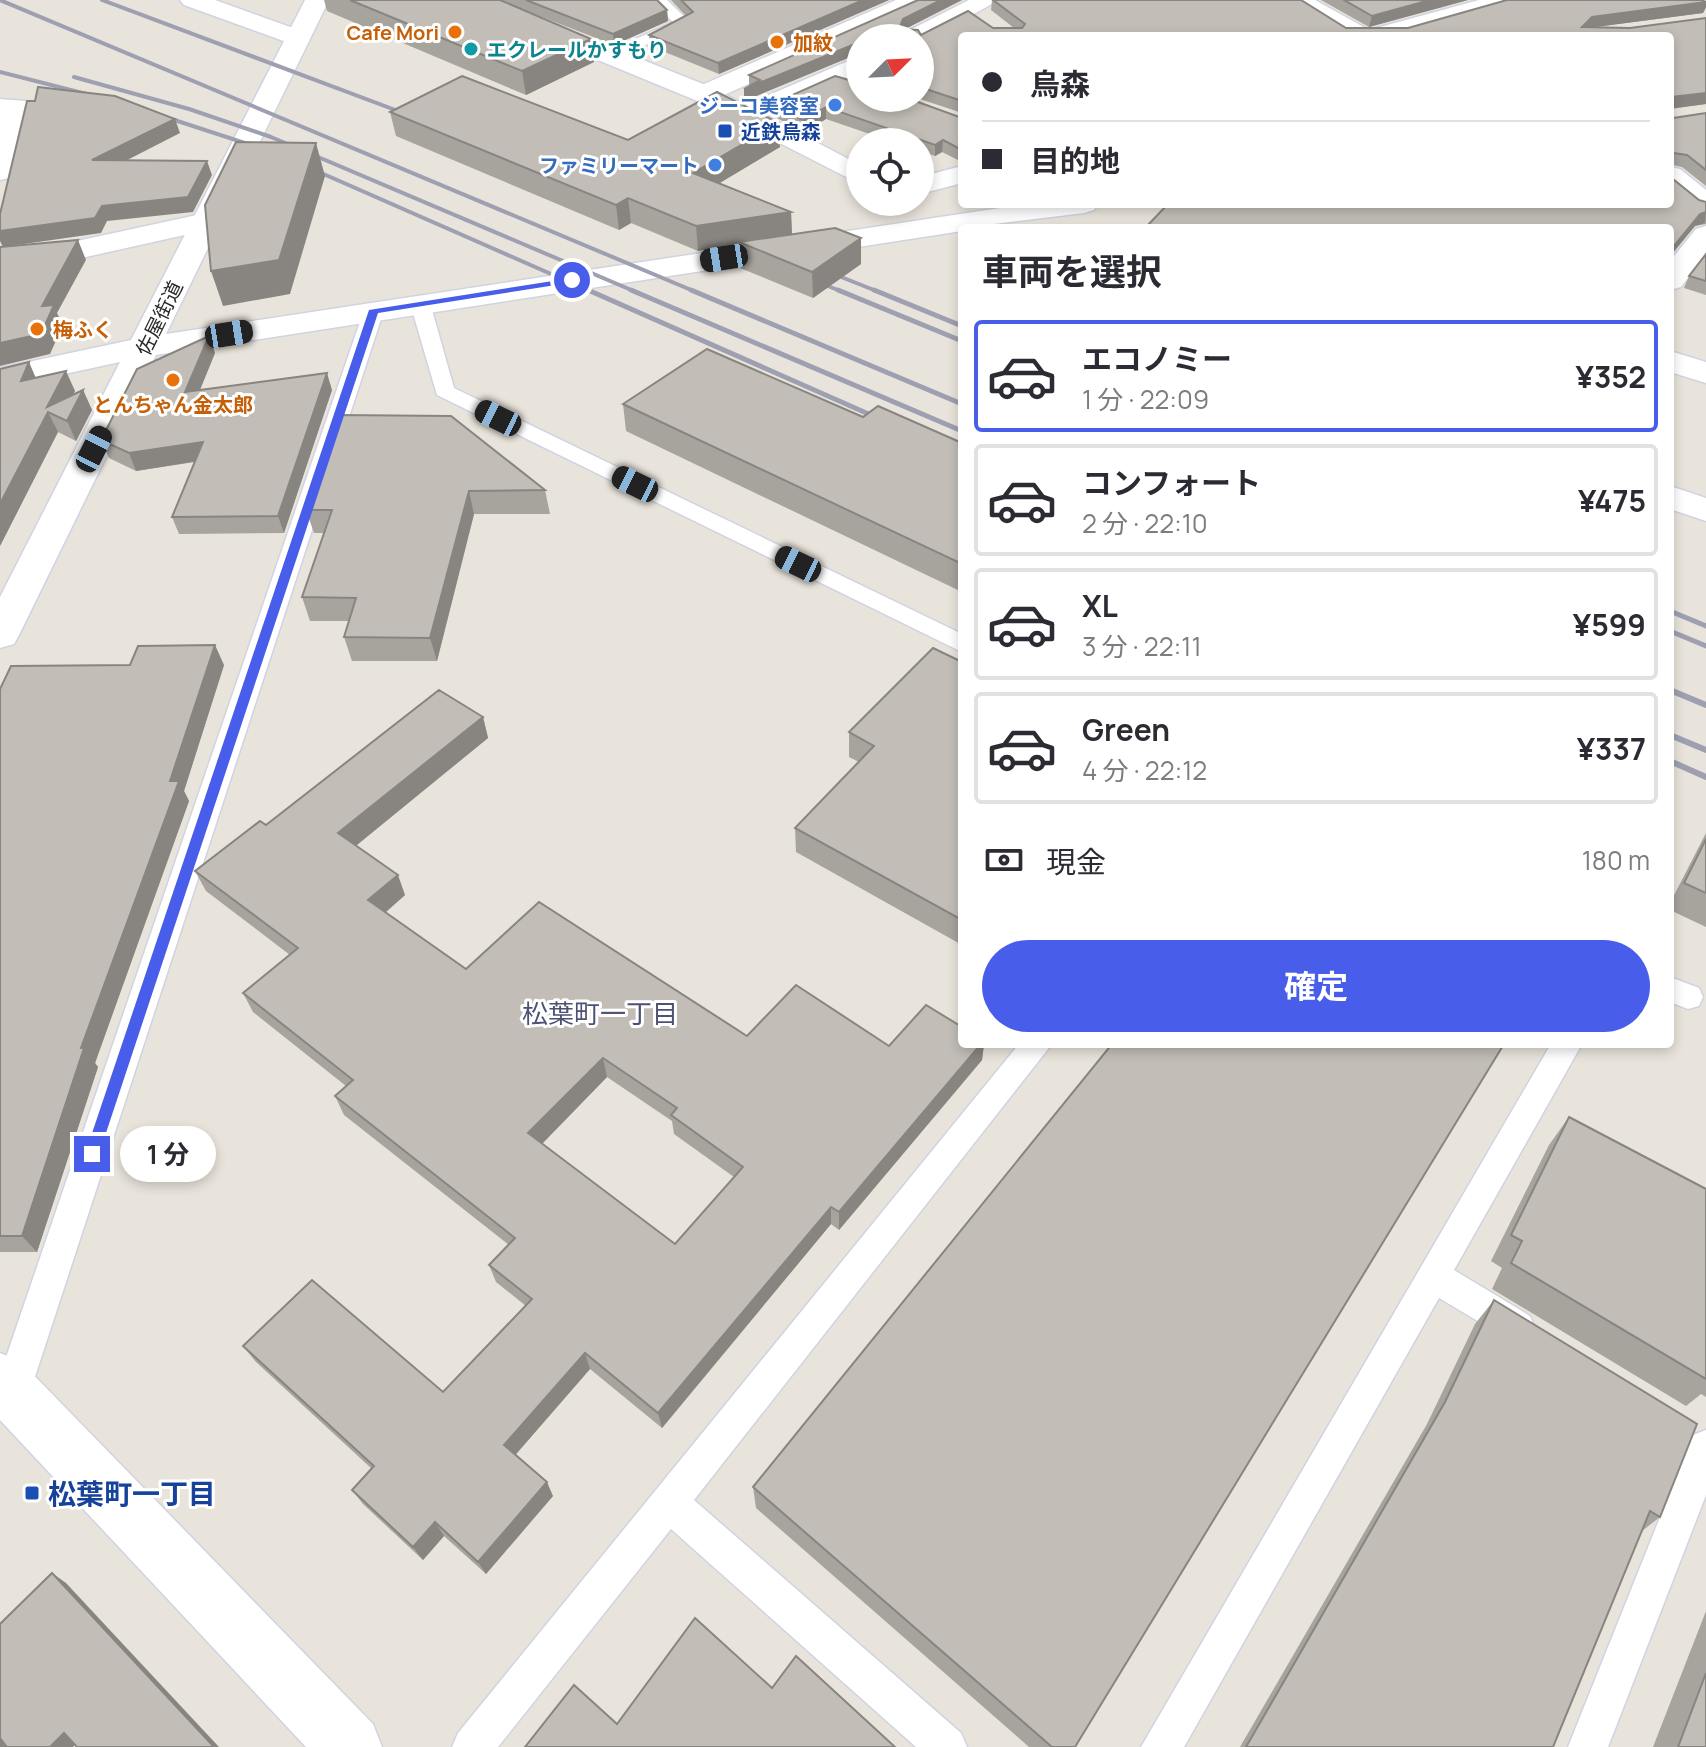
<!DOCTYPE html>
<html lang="ja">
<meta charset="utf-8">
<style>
:root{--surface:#fff;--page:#f2f2f3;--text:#2b2b33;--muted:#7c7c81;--line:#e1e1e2;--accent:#485de9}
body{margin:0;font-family:Manrope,"Noto Sans JP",sans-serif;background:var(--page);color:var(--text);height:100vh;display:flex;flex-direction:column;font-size:30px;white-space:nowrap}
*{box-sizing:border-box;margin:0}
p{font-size:26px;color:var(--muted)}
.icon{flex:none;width:44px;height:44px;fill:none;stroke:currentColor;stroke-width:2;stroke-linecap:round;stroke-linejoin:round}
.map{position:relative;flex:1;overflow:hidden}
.drawer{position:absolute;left:958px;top:224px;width:716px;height:824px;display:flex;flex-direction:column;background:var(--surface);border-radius:8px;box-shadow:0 4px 12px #0003}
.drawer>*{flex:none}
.hud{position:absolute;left:958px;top:32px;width:716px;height:176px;border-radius:8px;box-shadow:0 4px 12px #0003;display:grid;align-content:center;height:176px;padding:0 24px;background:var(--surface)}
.needle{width:52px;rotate:66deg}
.tools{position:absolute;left:846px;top:24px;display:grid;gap:16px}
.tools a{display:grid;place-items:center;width:88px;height:88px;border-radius:50%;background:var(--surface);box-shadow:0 4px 12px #0003;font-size:40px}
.end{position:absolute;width:36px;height:36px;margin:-18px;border:10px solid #485de9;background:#fff;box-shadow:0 0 0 4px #fff}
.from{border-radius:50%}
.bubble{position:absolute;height:56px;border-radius:28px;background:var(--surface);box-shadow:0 4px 12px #0003;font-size:26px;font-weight:700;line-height:56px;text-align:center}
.car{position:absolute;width:24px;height:48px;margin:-24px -12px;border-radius:10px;box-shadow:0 0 6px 2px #0007;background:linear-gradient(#222 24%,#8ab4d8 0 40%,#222 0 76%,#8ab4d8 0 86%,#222 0)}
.hud b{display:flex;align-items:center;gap:28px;height:76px;font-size:30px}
.hud b+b{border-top:2px solid var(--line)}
.hud i{width:20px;height:20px;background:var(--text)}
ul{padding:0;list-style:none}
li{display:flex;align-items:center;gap:24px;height:112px;margin:0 16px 12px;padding:0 8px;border:4px solid var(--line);border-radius:8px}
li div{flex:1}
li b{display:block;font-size:30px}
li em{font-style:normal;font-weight:700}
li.selected{border-color:var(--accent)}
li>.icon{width:72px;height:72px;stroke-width:1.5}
h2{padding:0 24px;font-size:36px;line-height:96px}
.pay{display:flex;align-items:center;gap:20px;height:88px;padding:0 24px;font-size:30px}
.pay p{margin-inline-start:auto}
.button{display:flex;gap:16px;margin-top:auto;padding:16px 24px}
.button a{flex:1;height:92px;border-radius:48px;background:var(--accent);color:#fff;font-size:32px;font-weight:700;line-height:92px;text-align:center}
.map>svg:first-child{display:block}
</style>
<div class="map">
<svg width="1706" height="1747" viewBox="0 0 1706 1747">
<rect width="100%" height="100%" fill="#e9e4db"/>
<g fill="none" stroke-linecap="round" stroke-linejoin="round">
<!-- lane casing -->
<g stroke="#d0d3e0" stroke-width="3">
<g id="lane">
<polygon points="650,0 667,0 691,23 617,59 605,59 605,53 673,22"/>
<polygon points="420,297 430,303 454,388 962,634 962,652 437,395 410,303"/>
<polygon points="374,304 384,310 30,1392 25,1404 12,1410 0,1405 0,1375 364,310"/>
<polygon points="1670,977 1699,988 1703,997 1699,1006 1688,1009 1670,1002"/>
<polygon points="1019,1044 1052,1044 694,1500 961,1733 967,1747 916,1747 671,1529 498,1747 452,1747 458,1733"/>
<polygon points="1551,1044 1582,1044 1454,1270 1530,1316 1535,1328 1530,1340 1518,1345 1439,1298 1184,1747 1141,1747"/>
<polygon points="1706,1430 1706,1495 1608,1747 1568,1747 1693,1435"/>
</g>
</g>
<!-- street casing -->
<g stroke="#d0d3e0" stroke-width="3">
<g id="street">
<polygon points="180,0 215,0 307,33 310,38 307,43 289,43 184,5"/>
<polygon points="896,0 928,0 924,5 713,100 695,100 691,94 695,88"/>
<polygon points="969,0 999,0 922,43 920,38 901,38 904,33"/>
<polygon points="1285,0 1315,0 1369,30 1479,0 1518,0 1514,5 1404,36 1343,36"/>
<polygon points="860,56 860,73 754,121 736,121 732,115 736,109"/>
<polygon points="0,99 26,101 30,107 14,172 10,178 0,180"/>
<polygon points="962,166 962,183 920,194 920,177"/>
<polygon points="1670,167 1680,169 1706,190 1706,213 1696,210 1670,189"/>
<polygon points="206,213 216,216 221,222 216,228 77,259 0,268 0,250 77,241"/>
<polygon points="1706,226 1706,255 1681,287 1670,290 1670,261 1696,229"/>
<polygon points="1670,351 1706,362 1706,383 1670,372"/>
</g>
</g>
<!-- secondary casing -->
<g stroke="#d0d3e0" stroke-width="3">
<g id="secondary">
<polygon points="305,0 329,0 166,334 1026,204 1098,204 1094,210 1084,213 962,228 962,231 156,355 19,635 14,644 0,648 0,597 120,362 0,388 0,368 131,340"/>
<polygon points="460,0 493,0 713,88 860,165 860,184 695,100 464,5"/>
<polygon points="1670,486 1706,498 1706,521 1670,509"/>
<polygon points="0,1353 20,1361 373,1724 382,1747 306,1747 0,1420"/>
</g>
</g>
<!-- lane -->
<use href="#lane" fill="#fff" fill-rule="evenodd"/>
<!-- street -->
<use href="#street" fill="#fff" fill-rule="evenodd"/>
<!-- secondary -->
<use href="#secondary" fill="#fff" fill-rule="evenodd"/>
<!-- rail-far2 -->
<g stroke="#9ea0b1" stroke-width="4">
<polyline points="0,0 696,292"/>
<polyline points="102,0 414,117"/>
<polyline points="0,72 110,100"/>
<polyline points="74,77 189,109 271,137 636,292"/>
<polyline points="156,114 266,150"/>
<polyline points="303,165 592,292"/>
<polyline points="821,269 879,292"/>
<polyline points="810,279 843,292"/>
</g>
<!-- rail-far1 -->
<g stroke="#9ea0b1" stroke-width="5">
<polyline points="588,290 889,423"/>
<polyline points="631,290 962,431"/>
<polyline points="691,290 962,404"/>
<polyline points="838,290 962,341"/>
<polyline points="874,290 962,326"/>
<polyline points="1670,611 1706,626"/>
<polyline points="1670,631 1706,646"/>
</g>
<!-- rail -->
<g stroke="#9ea0b1" stroke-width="6">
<polyline points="1670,690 1706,705"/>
<polyline points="1670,735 1706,750"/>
<polyline points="1670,761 1706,777"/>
</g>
</g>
<!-- wall -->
<g fill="#a7a39d" fill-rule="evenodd">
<polygon points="324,0 657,0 667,10 668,21 614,45 511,5 591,39 594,62 526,95 327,11"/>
<polygon points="671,0 889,0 719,74 650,46 649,35 686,16"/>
<polygon points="918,0 962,0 905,29 918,30 921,35 968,11 993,28 1014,28 991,10 992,0 1301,0 1346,28 1408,28 1507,0 1701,0 1706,2 1706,7 1703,13 1595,27 1630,28 1706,18 1706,104 1673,108 1673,118 1706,113 1706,186 1682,167 1673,165 1673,179 1699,200 1706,202 1706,224 1695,226 1673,253 1672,271 1670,276 1670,228 1145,228 1168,204 1670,204 1670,36 962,36 962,113 917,98 920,98 920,38 860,38 860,53 744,101 744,89 749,86 749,75"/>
<polygon points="1321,0 1468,0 1369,27"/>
<polygon points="860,64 860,80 857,78 857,66"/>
<polygon points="860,83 962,118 962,162 942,152 935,156 920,151 920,142 893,142 826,119 804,132 773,116 772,104"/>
<polygon points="390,112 628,140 780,147 719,183 791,212 792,234 861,264 813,298 740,268 739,244 698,251 631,223 619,230 396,136"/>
<polygon points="1706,254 1706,295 1684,288 1689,276"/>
<polygon points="215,353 200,390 332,390 284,533 179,534 172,517 195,462 136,471 109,458 101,440"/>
<polygon points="36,378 75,391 73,394 83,390 92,410 76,441 58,432 0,546"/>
<polygon points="623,404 863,417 962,443 962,592 626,431"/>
<polygon points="338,415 545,490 550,514 474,514 437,661 352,661 344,637 349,621 310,621 302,597 324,533 314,533 306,510"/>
<polygon points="962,662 962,945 796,852 795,828 859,762 849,757 849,732"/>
<polygon points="224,665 184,791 189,801 95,1063 98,1067 37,1252 0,1252 0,689"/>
<path d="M 483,717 L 488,738 L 356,845 L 405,895 L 385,912 L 466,969 L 747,1036 L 889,1046 L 984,1044 L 982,1060 L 839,1230 L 831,1224 L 662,1428 L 590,1369 L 515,1455 L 553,1496 L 486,1574 L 444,1536 L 423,1560 L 363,1504 L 352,1490 L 372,1469 L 256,1362 L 243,1346 L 443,1392 L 526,1306 L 496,1282 L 489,1265 L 509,1245 L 344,1115 L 335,1096 L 346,1086 L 253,1012 L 243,993 L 290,955 L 206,891 L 195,871 L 266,825 ZM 607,1077 L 672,1121 L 674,1134 L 734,1177 L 675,1244 L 542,1144 Z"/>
<polygon points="1706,833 1706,927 1670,910 1670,903"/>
<polygon points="1569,1117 1706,1189 1706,1397 1701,1394 1686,1406 1492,1289 1502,1268 1491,1261 1549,1145"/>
<polygon points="1494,1300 1660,1517 1642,1531 1553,1747 1240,1747 1427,1424 1475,1324"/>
<polygon points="753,1487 1075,1747 1029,1747 756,1508"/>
<polygon points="1706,1611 1706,1747 1653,1747"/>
</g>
<!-- shaded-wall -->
<g fill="#888580">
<polygon points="863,0 889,0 719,74 718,63"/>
<polygon points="941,0 962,0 903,30 899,29 903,19"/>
<polygon points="1430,0 1468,0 1369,27 1372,16"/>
<polygon points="1706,2 1706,7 1703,13 1588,28 1582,27 1592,17"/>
<polygon points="667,10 668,21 614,45 613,34"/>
<polygon points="591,39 594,62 526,95 522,71"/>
<polygon points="860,42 860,53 744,101 744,89"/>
<polygon points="1706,93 1706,104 1670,109 1672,97"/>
<polygon points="826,107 826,119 804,132 803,120"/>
<polygon points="175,119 180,133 98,175 92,160"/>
<polygon points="779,123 780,147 695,198 693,173"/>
<polygon points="943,140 942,152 935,156 935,145"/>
<polygon points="316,143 325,176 290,294 223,306 211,271"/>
<polygon points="207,161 212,175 193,212 107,221 101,233 3,247 0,241 0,231 102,206"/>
<polygon points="628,198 631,223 619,230 616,205"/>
<polygon points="791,212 792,236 739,242 739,244 698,251 696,226"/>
<polygon points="1706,212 1705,223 1695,226 1670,256 1673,247 1700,214"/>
<polygon points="861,238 861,264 813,298 812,272"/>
<polygon points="78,240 86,260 57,313 63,325 50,354 0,366 0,343 42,306"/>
<polygon points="209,336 215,353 192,409 185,392"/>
<polygon points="29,362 38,383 21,381"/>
<polygon points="66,371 75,391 61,418 47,407"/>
<polygon points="327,373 332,390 284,533 278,516"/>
<polygon points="83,390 92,410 76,441 67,421"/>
<polygon points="48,412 58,432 0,546 0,504"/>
<polygon points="203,442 210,459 136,471 129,453"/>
<polygon points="469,491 474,514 437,661 430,638"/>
<polygon points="215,645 224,665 184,791 189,801 95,1063 98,1067 37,1252 22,1236 81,1048"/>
<polygon points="483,717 488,738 346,854 338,833"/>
<polygon points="398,875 405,895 376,921 368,900"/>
<polygon points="981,1044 984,1044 982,1060 839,1230 839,1212"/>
<polygon points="603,1058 607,1077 534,1152 528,1133"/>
<polygon points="831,1207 831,1224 662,1428 658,1413"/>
<polygon points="585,1353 590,1369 511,1460 504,1445"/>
<polygon points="547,1482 553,1496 486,1574 478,1562"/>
<polygon points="435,1522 444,1536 423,1560 413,1547"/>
<polygon points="52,1573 66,1583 219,1747 214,1747"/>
<polygon points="64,1733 79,1740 73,1747 50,1747"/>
<polygon points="0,1734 8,1747 0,1747"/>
</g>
<!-- building -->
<g fill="#c2beb7" stroke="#888580" stroke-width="2" fill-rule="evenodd">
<polygon points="350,0 500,0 591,39 522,71"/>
<polygon points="526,0 657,0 667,10 613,34"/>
<polygon points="681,0 863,0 718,63 649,35 693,12"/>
<polygon points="918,0 941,0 903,19 899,29 918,30 921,35 968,11 993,28 1022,28 1025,24 993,0 1301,0 1346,28 1408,28 1507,0 1701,0 1706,2 1592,17 1582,27 1630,28 1706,18 1706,93 1672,97 1673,118 1706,113 1706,170 1687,155 1673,153 1673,179 1699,200 1706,202 1706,212 1700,214 1673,247 1672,271 1670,270 1670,228 1145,228 1168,204 1670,204 1670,36 962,36 962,101 920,87 920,38 860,38 860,42 744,89 760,80 749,75"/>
<polygon points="1344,0 1430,0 1372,16"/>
<polygon points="462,76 628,140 717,92 779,123 693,173 791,212 696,226 628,198 616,205 390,112"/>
<polygon points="835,76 860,83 860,98 907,98 962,118 962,150 943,140 935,145 826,107 803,120 772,104"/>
<polygon points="38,87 115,96 175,119 92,160 207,161 188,197 102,206 95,218 0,231 0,214 27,101 35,101"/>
<polygon points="236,142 316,143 279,260 211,271 205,205"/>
<polygon points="835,228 861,238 812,272 739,242"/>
<polygon points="78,240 42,306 54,305 41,334 0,343 0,247"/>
<polygon points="1706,254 1706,281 1689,276"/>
<polygon points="209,336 185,392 327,373 278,516 172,517 203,442 129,453 101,440 137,369"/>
<polygon points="707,349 863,417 878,406 962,443 962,564 623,404"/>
<polygon points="29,362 21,381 66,371 47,407 83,390 67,421 48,412 0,504 0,369"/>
<polygon points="338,415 451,416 545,490 469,491 430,638 344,637 356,598 302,597 332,510 306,510"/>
<polygon points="215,645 170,781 179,781 81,1048 84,1048 22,1236 0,1236 0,689 11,666 130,665 138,646"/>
<polygon points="933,648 962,662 962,920 795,828 874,746 849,732"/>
<path d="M 439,690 L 483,717 L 338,833 L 398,875 L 368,900 L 466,969 L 539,902 L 747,1036 L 796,985 L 889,1046 L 926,1005 L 962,1027 L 962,1044 L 981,1044 L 839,1212 L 831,1207 L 658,1413 L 585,1353 L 504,1445 L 547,1482 L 478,1562 L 435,1522 L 413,1547 L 352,1490 L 374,1466 L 243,1346 L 312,1280 L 443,1392 L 532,1299 L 489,1265 L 515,1238 L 335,1096 L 353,1080 L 243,993 L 298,948 L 195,871 L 260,821 L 266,825 ZM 603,1058 L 677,1108 L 671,1115 L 743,1167 L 675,1244 L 528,1133 Z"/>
<polygon points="1706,839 1706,893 1684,883"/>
<polygon points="1112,1044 1504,1044 1075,1747 1052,1747 753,1487"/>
<polygon points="1569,1117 1706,1189 1706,1379 1511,1263 1522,1241 1511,1235"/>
<polygon points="1494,1300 1697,1424 1660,1517 1650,1511 1553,1747 1246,1747 1445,1402"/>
<polygon points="52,1573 214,1747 77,1747 64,1733 50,1747 7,1747 0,1738 0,1624"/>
<polygon points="695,1618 772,1688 796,1656 895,1747 525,1747 574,1685 617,1724"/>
<polygon points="1706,1673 1706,1747 1678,1747"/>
</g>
<!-- route -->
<polygon fill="#485de9" points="572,278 575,282 378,313 99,1154 97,1159 87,1159 85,1154 369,310"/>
<!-- markers -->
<g fill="#e8710a" stroke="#fff" stroke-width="3">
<circle cx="455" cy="32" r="8"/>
<circle cx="777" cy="42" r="8"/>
<circle cx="37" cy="329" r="8"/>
<circle cx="173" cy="380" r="8"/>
</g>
<circle fill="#0f9aa8" stroke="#fff" stroke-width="3" cx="471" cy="49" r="8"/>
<g fill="#3f7fe0" stroke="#fff" stroke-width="3">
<circle cx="835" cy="105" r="8"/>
<circle cx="715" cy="165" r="8"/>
</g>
<g fill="#1a4fb4" stroke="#fff" stroke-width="3">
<rect x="717" y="123" width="16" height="16" rx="4"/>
<rect x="24" y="1485" width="16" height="16" rx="4"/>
</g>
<g text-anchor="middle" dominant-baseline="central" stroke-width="6" stroke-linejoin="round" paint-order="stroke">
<!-- far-food labels -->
<g font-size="20" font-weight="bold" fill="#c56008" stroke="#fff" text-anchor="start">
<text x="439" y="32" text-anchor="end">Cafe Mori</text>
<text x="793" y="42">加紋</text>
<text x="53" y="329">梅ふく</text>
<text x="173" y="404" text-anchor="middle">とんちゃん金太郎</text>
</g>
<!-- far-culture labels -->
<g font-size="20" font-weight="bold" fill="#0d838f" stroke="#fff" text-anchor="start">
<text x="487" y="49">エクレールかすもり</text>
</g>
<!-- far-shop labels -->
<g font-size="20" font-weight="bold" fill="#366cbe" stroke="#fff" text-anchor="end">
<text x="819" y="105">ジーコ美容室</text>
<text x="699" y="165">ファミリーマート</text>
</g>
<!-- far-transit labels -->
<g font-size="20" font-weight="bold" fill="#164399" stroke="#fff" text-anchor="start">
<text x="741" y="131">近鉄烏森</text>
</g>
<!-- far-street labels -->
<g font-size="20" fill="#282828" stroke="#fff">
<text transform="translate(159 318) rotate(-64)">佐屋街道</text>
</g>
<!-- neighbourhood labels -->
<g font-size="26" fill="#4d5274" stroke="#fff">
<text x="600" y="1013">松葉町一丁目</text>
</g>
<!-- near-transit labels -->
<g font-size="28" font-weight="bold" fill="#164399" stroke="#fff" text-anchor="start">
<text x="48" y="1493">松葉町一丁目</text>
</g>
</g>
</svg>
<div class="tools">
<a><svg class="needle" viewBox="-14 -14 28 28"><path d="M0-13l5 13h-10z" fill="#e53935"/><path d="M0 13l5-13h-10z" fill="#7c7c81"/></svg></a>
<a><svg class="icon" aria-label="locate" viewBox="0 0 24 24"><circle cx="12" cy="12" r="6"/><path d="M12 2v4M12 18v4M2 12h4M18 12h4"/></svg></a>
</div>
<i class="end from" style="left:572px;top:280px"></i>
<i class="end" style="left:92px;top:1154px"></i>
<div class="bubble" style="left:120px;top:1126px;width:96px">1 分</div>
<i class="car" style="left:724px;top:258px;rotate:261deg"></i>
<i class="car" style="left:229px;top:334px;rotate:81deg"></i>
<i class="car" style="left:498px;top:418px;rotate:296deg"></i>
<i class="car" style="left:94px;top:449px;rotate:27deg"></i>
<i class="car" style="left:635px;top:484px;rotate:296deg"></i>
<i class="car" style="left:798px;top:564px;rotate:296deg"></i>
<div class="hud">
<b><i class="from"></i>烏森</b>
<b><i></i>目的地</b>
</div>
<section class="drawer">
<h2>車両を選択</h2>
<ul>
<li class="selected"><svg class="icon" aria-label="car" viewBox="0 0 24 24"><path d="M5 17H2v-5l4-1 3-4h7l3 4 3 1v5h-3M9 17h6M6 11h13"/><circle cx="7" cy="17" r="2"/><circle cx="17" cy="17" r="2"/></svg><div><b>エコノミー</b><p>1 分 · 22:09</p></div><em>¥352</em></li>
<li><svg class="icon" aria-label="car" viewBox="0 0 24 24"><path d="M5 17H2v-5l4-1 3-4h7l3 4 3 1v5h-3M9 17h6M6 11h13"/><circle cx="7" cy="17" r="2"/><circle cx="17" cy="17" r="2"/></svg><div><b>コンフォート</b><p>2 分 · 22:10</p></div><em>¥475</em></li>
<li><svg class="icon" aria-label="car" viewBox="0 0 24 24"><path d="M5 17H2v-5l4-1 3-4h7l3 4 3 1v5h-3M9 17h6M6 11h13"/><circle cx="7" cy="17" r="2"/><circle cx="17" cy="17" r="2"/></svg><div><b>XL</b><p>3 分 · 22:11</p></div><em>¥599</em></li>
<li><svg class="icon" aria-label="car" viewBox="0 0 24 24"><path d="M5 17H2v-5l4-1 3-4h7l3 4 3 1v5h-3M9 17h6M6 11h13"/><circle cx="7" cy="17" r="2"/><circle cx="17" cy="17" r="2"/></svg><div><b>Green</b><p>4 分 · 22:12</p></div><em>¥337</em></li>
</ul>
<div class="pay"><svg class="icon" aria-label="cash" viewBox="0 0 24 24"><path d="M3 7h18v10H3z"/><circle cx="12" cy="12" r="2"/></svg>現金<p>180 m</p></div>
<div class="button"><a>確定</a></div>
</section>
</div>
